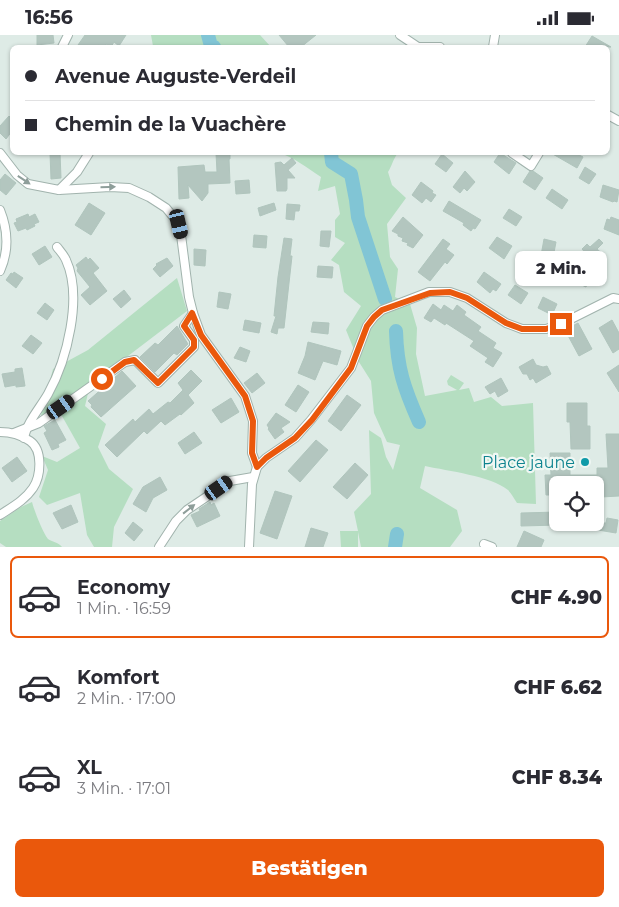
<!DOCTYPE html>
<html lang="de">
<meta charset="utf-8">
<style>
:root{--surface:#fff;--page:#f7f7f7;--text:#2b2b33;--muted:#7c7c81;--line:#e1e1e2;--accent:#ea580c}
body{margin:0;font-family:Montserrat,sans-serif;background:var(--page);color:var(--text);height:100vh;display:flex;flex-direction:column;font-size:19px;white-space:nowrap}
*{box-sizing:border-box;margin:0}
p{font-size:16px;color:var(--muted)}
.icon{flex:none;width:28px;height:28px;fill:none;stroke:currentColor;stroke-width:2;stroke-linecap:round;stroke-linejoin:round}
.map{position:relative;height:512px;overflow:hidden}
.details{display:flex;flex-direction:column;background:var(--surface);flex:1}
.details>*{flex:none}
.banner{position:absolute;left:10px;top:10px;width:600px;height:110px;border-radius:8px;box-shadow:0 1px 4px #0004;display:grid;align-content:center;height:110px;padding:0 15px;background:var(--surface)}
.fabs{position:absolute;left:549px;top:441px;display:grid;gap:10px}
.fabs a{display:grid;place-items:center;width:55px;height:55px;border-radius:8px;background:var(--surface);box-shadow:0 1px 4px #0004;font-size:25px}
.end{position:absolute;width:22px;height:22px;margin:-11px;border:6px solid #ea580c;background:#fff;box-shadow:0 0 0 2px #fff}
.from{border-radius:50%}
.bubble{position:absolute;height:35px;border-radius:8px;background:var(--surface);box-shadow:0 1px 4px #0004;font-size:16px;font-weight:800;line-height:35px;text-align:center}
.car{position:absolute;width:15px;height:30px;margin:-15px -8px;border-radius:6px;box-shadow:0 0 4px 1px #0007;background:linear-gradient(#222 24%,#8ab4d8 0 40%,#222 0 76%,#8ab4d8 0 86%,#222 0)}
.banner b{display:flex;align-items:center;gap:18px;height:48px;font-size:19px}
.banner b+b{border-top:1px solid var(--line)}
.banner i{width:12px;height:12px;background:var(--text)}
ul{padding:9px 0 0;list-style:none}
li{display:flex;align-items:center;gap:15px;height:82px;margin:0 10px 8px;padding:0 5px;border:2px solid transparent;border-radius:8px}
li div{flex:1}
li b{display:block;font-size:19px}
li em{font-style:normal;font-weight:800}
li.current{border-color:var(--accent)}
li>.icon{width:45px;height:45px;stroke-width:1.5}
.action{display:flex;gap:10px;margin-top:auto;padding:10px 15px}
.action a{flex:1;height:58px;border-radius:8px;background:var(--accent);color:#fff;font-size:20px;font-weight:800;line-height:58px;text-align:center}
.status{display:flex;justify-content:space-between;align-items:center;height:35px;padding:0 25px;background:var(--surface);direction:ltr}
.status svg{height:14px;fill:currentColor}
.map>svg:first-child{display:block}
</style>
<div class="status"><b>16:56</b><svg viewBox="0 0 49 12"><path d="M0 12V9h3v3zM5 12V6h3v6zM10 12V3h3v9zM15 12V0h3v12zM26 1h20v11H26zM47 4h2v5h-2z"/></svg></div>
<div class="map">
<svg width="619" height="512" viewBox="0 0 619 512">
<rect width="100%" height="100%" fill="#deebe6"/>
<!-- green -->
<g fill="#b5dec1">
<polygon points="151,0 260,0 271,12 143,12 153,11"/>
<path d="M 279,118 L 398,118 C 393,124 392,131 388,137 L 392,150 L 406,163 L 387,189 L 390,222 L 398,234 L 395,262 L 410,269 L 417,293 L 416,319 L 425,361 L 457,355 L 448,350 L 447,346 L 451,340 L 464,348 L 459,355 L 469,353 L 474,367 L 491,362 L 502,371 L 533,368 L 536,469 L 517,468 C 514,464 512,459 508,455 C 491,441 448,436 425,431 L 420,453 L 457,475 L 462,496 L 450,512 L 361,512 L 358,497 L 358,512 L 341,512 L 340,496 L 358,496 L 354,477 L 371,459 L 369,395 L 381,403 L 386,422 L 393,435 L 400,410 L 387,407 L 374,378 L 371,346 L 359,327 L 346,295 L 361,271 L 344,257 L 339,230 L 331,225 L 345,208 L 335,202 L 335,185 L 340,179 L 335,151 L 318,156 L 321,142 C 307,133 294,122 279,118 Z"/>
<polygon points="177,243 187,276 90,350 85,371 106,389 98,412 109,434 133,454 114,492 112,512 94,512 87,500 80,458 47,470 39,462 48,435 42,421 57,427 80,413 62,381 41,380 53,334 88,315"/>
<path d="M 32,467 C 34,475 43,498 48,504 C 52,507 58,507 62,512 L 6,512 L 0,508 L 0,486 L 21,472 Z"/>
</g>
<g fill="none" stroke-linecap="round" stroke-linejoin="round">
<!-- river -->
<g stroke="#81c5d5" stroke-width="14">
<polyline points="208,0 211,11 214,12"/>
<polyline points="331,118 332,127 351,139 356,165 358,182 385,264"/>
<path d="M 396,296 C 397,333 404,353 419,387"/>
<polyline points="395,512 397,499"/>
</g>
</g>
<!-- building -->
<g fill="#b3c6bf" stroke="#b0c5bd">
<polygon points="37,0 53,0 54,8 37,10"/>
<polygon points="85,0 126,0 119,11 114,7 111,12 106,9 103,12 98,10 96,12 81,12 78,10"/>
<polygon points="279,0 316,0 301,12 289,12"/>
<polygon points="592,1 611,12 585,12"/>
<polygon points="9,81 12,84 12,96 6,104 0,98 0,91"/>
<polygon points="50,118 60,118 61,143 51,144"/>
<polygon points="216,118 230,118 230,124 229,124 230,148 208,149 208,158 202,166 188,150 189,163 179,164 178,132 204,130 205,137 217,137"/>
<polygon points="500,118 516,128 509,139 494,127"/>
<polygon points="551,118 575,118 583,122 577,133"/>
<polygon points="442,119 453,128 446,137 435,129"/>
<polygon points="292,123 296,128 288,135 295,143 287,143 287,154 286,156 277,156 275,128 281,127 284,130"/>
<polygon points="585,132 596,139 589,149 579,143"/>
<polygon points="465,136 475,147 467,156 464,153 460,158 453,152"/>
<polygon points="530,136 533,136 543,143 535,155 523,147"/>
<polygon points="5,139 16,148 6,160 0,155 0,145"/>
<polygon points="249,145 250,158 236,159 235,146"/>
<polygon points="421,147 433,156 432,158 436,160 431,167 426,163 422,168 412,160"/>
<polygon points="603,150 619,155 617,167 614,166 613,167 600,162"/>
<polygon points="552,154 568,165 562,174 546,163"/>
<polygon points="449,166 481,185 475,194 473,193 471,196 463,190 464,188 443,176"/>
<polygon points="89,168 105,178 91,200 75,190"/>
<polygon points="274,168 276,175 260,181 258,173"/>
<polygon points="287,169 300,170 299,176 295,176 294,185 286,184"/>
<polygon points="509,174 522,182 516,191 503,183"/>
<polygon points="28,179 29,182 35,179 39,187 34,189 35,191 27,195 26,193 18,196 14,188 17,187 16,184"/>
<polygon points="403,182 423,200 413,213 407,210 408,208 402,206 403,203 398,201 398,199 392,196"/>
<polygon points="611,182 619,185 619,200 604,194 607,184 610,185"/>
<polygon points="321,196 331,196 329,212 320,211"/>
<polygon points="254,200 267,201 266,213 253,212"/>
<polygon points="497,202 512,211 504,224 489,213"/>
<polygon points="284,203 292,204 290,221 292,221 284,293 278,293 277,299 271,297 276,281 274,281 278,242"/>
<polygon points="443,204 450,209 446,214 454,220 447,229 445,227 430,246 418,237"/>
<polygon points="544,204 556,207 552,228 540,226"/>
<polygon points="599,204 603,208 597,214 605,221 599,227 592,219 589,222 582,214 587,209 590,212"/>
<polygon points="45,211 52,222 39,230 32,219"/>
<polygon points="194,214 206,215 205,231 194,230"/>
<polygon points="86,222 88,225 90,223 99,233 93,238 107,256 90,270 81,260 90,252 77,236 78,233 76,230"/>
<polygon points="167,223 173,231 160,242 153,234 157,230 156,229"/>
<polygon points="570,229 582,234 580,236 590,241 586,252 571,245 574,237 568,235"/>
<polygon points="318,231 333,232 332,243 317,242"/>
<polygon points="14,237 23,243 16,253 6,245 11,238 13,239"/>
<polygon points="484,237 501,249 496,256 493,254 490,258 477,247"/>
<polygon points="515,250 528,258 521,269 508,260"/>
<polygon points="124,255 131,264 121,273 113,264"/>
<polygon points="219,257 231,259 228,274 217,272"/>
<polygon points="543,262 557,269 552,280 538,273"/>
<polygon points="45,268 54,275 47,285 37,278"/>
<polygon points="433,269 441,275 444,270 453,276 457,270 466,277 464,280 481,292 478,296 496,308 493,313 502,318 493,332 485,327 488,323 470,311 474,306 446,288 445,290 434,283 431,287 424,283"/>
<polygon points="245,285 261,288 259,298 243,295"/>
<polygon points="612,285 619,298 619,314 613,318 599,293"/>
<polygon points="313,287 329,288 328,299 311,297"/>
<polygon points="578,288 592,314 579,321 565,295"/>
<polygon points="177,291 188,309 177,320 174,318 155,337 140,322 155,308 158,310"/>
<polygon points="31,300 42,308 33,319 22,311"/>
<polygon points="308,307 341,316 337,330 323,326 315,345 298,338 305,321"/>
<polygon points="240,312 250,316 246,327 234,323"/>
<polygon points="533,324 536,330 543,332 547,331 551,339 536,348 533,343 530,345 527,339 523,339 519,332"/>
<polygon points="619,330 619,357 607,338"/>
<polygon points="22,333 25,351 16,352 16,350 5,352 2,339 15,337 15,334"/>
<polygon points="191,335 202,346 188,360 194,368 181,380 180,379 165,390 161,386 147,399 144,396 117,422 105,410 133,384 135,387 149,374 153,379 168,367 170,368 183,355 178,348"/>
<polygon points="122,336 136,351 101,382 91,372 92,370 88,366"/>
<polygon points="257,338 265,348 252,358 244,348"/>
<polygon points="501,343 508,356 498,362 495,356 490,359 485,352"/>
<polygon points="298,350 309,357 296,377 285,370"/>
<polygon points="347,360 361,370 341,396 328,386"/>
<polygon points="231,363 239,377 221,388 212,375"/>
<polygon points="567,368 587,368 587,391 590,391 590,414 571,414 570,387 567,387"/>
<polygon points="276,378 290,387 281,393 284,397 275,404 268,394 269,393 267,390"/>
<polygon points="55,385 66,405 58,409 59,412 52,415 44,398 47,396 44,391"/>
<polygon points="194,397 202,408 185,419 178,408"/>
<polygon points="606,399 619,399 619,461 601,462 600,451 573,450 573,447 561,448 561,450 558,450 558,460 546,460 545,440 551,440 550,418 570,418 570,440 597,440 597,433 608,433"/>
<polygon points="316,405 328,415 300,447 288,436"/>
<polygon points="17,422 27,436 12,447 2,433"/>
<polygon points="355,428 368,440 347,464 333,452"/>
<polygon points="160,442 167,455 153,463 146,477 133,469 143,452"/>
<polygon points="275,456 292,461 277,504 260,498"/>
<polygon points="210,467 211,470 214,468 220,481 197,492 191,480 200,476 199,474"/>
<polygon points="71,470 78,487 62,494 53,478"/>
<polygon points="558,477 558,490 521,491 521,478"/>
<polygon points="607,483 618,485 616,498 598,495 599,493 586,492 587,488 606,488"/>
<polygon points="133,487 143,495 134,506 125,498"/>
<polygon points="311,493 328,498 323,512 305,512"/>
<polygon points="524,496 544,505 541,512 517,512"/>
</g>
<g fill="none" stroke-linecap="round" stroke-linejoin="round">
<!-- street casing -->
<g stroke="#a1b3ad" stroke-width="10">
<g id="street">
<polyline points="400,0 418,12 440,12"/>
<polyline points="62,12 68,0"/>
<polyline points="493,12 495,0"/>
<polyline points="608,80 619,86"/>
<polyline points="0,118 17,140 28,149 59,155 110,152 129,153 149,162 166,173 176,185 181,200 189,262 193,278 201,300 245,361 253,386 252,418 257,432"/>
<polyline points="512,118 531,131 539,118"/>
<polyline points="59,155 77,137 89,118"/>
<path d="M 0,175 C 8,195 9,216 0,236"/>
<path d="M 0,397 C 10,397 21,400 30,406 C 43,415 41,441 33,453 C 25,465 12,472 0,480"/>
<polyline points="14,398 39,388 125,327 135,325 158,348 194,312 194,305 184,291 193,278"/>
<path d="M 24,403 C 27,387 40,373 48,359 C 67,325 83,262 66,225 C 64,220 60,216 57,212"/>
<polyline points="484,509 492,512"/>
<polyline points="159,512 176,486 187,475 230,446 253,442"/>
<polyline points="249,512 252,449 257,432 266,423 295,403 311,385 351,333 367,291 374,282 382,275 429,257 450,257 467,263 506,288 522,294 546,294 561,289 613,263 619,264"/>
</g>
</g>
<!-- street -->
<use href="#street" stroke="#fff" stroke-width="8"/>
</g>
<!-- one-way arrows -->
<defs><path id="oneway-solid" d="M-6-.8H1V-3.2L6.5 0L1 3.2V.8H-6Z" transform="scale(1.25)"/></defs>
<g fill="#8e9e9a">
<use href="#oneway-solid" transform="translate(24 145) rotate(34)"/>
<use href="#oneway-solid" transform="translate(108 152) rotate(-1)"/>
<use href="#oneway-solid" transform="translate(189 474) rotate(-38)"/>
</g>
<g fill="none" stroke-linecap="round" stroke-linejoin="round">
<!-- route -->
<polyline stroke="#ea580c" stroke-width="6" points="102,344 125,327 134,325 158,348 194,312 194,305 184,291 192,278 201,300 245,361 253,386 252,418 257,432 266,423 295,403 312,385 351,333 367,291 374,282 382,275 430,258 450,257 467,263 506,288 522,294 546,294 561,289"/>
</g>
<!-- markers -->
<circle fill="#0f9aa8" stroke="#eff7f3" stroke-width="2" cx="585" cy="427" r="5"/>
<g text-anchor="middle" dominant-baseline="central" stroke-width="4.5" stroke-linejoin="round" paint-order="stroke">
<!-- culture labels -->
<g font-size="16" fill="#0d838f" stroke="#eff7f3" text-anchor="end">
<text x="575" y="427">Place jaune</text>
</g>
</g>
</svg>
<div class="fabs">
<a><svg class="icon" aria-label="locate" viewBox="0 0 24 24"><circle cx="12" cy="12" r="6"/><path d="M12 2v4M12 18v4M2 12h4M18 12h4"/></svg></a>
</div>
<i class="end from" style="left:102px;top:344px"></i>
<i class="end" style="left:561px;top:289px"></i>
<div class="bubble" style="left:515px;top:216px;width:92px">2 Min.</div>
<i class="car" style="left:179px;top:189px;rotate:167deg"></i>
<i class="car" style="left:61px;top:372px;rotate:55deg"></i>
<i class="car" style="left:219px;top:453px;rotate:55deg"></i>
<div class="banner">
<b><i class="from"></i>Avenue Auguste-Verdeil</b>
<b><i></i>Chemin de la Vuachère</b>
</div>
</div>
<section class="details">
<ul>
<li class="current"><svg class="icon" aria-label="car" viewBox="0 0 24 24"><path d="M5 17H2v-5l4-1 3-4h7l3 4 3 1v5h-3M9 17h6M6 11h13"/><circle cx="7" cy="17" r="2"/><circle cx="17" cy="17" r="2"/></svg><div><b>Economy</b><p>1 Min. · 16:59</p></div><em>CHF 4.90</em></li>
<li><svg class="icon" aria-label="car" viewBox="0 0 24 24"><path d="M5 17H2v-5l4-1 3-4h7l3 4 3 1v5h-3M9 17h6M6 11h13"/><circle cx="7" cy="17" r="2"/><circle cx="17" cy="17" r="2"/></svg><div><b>Komfort</b><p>2 Min. · 17:00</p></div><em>CHF 6.62</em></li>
<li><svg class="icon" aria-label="car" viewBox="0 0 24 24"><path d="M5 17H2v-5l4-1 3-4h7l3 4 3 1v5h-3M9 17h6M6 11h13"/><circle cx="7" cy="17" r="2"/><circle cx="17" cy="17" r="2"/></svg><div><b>XL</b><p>3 Min. · 17:01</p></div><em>CHF 8.34</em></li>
</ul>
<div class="action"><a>Bestätigen</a></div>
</section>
